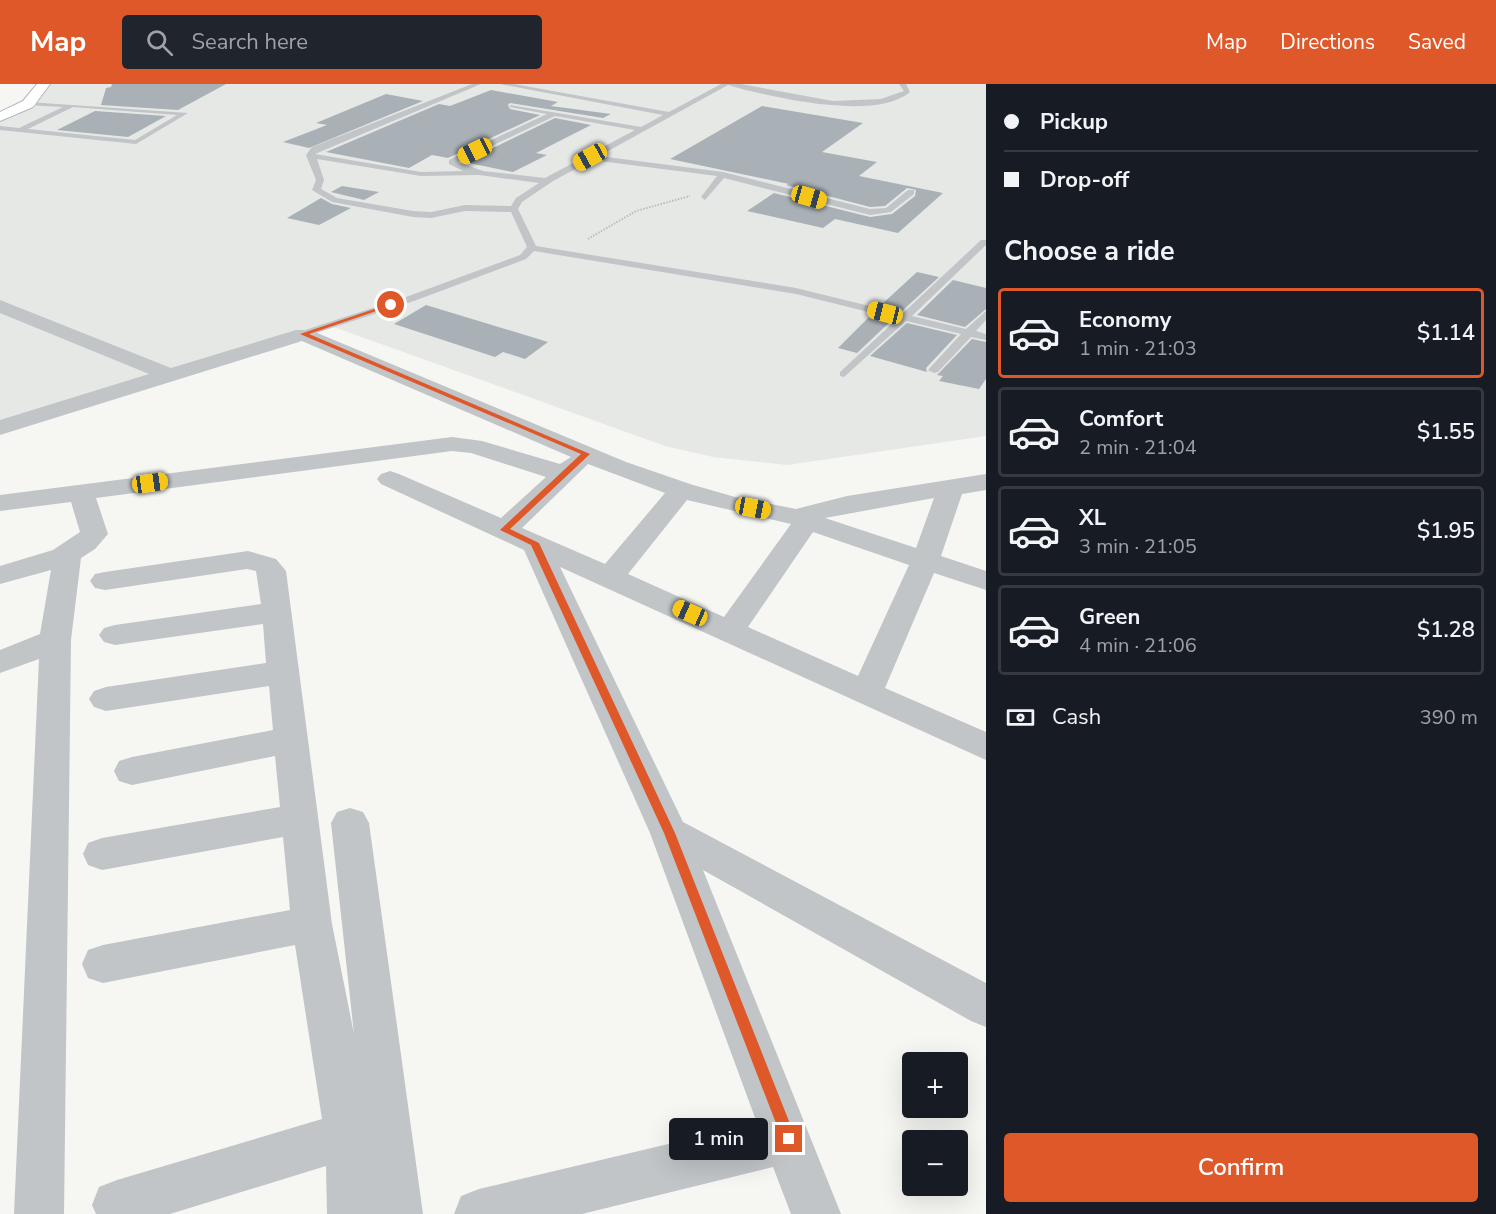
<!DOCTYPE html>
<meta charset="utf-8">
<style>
:root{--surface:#171b24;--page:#20242c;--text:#f1f3f6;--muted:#9ea1a6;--line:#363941;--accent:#df5829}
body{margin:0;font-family:"Nunito Sans",sans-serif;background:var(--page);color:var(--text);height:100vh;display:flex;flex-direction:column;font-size:22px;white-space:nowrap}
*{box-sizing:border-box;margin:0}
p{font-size:20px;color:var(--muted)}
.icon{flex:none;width:33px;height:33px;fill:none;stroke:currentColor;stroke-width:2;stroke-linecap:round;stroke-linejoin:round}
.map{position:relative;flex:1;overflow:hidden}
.sheet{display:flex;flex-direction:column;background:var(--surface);width:510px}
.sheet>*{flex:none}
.guide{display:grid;align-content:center;height:132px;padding:0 18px;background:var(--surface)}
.buttons{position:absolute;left:902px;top:968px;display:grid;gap:12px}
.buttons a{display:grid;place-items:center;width:66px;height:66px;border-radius:6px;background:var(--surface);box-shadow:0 6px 24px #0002;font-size:30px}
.end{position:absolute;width:27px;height:27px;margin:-14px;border:8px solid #df5829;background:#fff;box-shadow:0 0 0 3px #fff}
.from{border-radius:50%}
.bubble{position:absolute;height:42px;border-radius:6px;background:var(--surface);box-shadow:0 6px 24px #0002;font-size:20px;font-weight:600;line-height:42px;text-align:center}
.car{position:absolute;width:18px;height:36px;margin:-18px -9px;border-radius:8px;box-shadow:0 0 4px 2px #0007;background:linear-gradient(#f5c518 24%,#345 0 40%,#f5c518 0 76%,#345 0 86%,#f5c518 0)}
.guide b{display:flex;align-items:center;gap:21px;height:57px;font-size:22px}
.guide b+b{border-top:2px solid var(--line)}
.guide i{width:15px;height:15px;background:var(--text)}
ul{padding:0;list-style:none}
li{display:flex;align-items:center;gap:18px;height:90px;margin:0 12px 9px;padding:0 6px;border:3px solid var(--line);border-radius:6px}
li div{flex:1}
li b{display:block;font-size:22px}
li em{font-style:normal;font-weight:600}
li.current{border-color:var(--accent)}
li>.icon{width:54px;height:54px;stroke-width:1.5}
h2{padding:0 18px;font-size:27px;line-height:72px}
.pay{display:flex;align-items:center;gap:15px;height:66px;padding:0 18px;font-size:22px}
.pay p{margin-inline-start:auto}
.primary-button{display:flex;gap:12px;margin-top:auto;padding:12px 18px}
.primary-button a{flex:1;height:69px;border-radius:6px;background:var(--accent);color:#fff;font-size:24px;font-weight:600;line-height:69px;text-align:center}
header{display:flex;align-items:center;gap:36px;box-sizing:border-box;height:84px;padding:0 30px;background:var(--accent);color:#fff}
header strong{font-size:28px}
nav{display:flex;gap:33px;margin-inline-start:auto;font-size:21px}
.search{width:420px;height:54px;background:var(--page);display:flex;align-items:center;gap:15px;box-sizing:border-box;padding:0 21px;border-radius:6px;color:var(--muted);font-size:22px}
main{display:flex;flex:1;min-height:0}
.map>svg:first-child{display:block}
</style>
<header>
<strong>Map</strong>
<div class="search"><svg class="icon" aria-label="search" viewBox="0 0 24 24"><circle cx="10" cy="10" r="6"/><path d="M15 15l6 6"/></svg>Search here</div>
<nav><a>Map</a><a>Directions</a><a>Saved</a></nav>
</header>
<main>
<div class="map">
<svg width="986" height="1130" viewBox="0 0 986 1130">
<rect width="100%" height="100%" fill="#f6f6f3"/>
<!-- built -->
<polygon fill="#e6e8e6" points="41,0 986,0 986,352 787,381 713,373 665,362 331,242 0,340 0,35 29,20"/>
<!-- building -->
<g fill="#a9b1b7">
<polygon points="112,0 226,0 178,26 101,21 106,4 111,3"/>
<polygon points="491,6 558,18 551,22 611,30 603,34 510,19 508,21 510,25 540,31 448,74 432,71 409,84 326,68 439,20 450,22"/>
<polygon points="386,10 423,17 309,64 283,58 327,41 316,39"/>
<polygon points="762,22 863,39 822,68 877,78 859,92 943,109 898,149 835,135 823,144 747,127 774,109 870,133 892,130 915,112 916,106 907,104 885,122 870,123 786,101 789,100 670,75"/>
<polygon points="95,27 166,32 128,53 57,46"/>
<polygon points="555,34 591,41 536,69 547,71 513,88 464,78"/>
<polygon points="342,102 379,108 364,116 331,108"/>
<polygon points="321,114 332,120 351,124 319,141 287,134"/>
<polygon points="917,188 939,193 901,228 880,222"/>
<polygon points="953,196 986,204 986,225 965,243 917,231"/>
<polygon points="426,221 548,258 525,275 503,268 495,273 394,240"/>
<polygon points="871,231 892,236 857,269 838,264"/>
<polygon points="907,239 957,251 926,284 927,288 870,272"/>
<polygon points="972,255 986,258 986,295 979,305 939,297 943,292 937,291"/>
</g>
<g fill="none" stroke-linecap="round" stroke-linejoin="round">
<!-- secondary casing -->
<g stroke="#b3b8bd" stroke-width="2">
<polygon id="secondary" points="37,0 50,0 33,23 0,37 0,28 23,17"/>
</g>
<!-- path -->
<polyline stroke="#bbbdbf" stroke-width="2" stroke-dasharray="1.5 1.5" stroke-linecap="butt" points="588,155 636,127 690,112"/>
<!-- service -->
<g fill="#c1c5c8" fill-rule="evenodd">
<path d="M 472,0 L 481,0 L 315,70 L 421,88 L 463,87 L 449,80 L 449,76 L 547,30 L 510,23 L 510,21 L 641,43 L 663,31 L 500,0 L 514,0 L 669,28 L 721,0 L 741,0 L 833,17 L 881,15 L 904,7 L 899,0 L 906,0 L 910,8 C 876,38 769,13 728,1 L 599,72 L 723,88 L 870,125 L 886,124 L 908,106 L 914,106 L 914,110 L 891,128 L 870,131 L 724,94 L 705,116 L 701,113 L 717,92 L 592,76 L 553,97 L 522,118 L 518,125 L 536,162 L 796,204 L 902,230 L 981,156 L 986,156 L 986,161 L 912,232 L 966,245 L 986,227 L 986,236 L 976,247 L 986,250 L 986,256 L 971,253 L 938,288 L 934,289 L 928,286 L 961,250 L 906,237 L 844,293 L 840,292 L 840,288 L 897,235 L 796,210 L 534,167 L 526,175 L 414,217 L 307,252 L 299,252 L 299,248 L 406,213 L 520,171 L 527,163 L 511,128 L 465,127 L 431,134 L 413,133 L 332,118 L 312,106 L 316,96 L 306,71 L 312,63 ZM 555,32 L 635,46 L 545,94 L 483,87 L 458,78 ZM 317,75 L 421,92 L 479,91 L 539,99 L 516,114 L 511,122 L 465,121 L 431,128 L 413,127 L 337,114 L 321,105 L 324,96 Z"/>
<path d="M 28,18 L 188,29 L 136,60 L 0,46 L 0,42 L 19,44 L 63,23 L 26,21 ZM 73,23 L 177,31 L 135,56 L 28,45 Z"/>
</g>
<!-- minor -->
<g fill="#c1c5c8" fill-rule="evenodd">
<path d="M 0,216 L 171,284 L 296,246 L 310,246 L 626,378 L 690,400 L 735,413 L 796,425 L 847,412 L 986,390 L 986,406 L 962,410 L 941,472 L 986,487 L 986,506 L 934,489 L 885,604 L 986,648 L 986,676 L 560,483 L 683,738 L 986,899 L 986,943 L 971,937 L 703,786 L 841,1130 L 791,1130 L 773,1083 L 582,1130 L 454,1130 L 461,1112 L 479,1105 L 757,1039 L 650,749 L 524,466 L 381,400 L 377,395 L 381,390 L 390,387 L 399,390 L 501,434 L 546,393 L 471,369 L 452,367 L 96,414 L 108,450 L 95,465 L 81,474 L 71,556 L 64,1130 L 14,1130 L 39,575 L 0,589 L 0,566 L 40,550 L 51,486 L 0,500 L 0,482 L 53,466 L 80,448 L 71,418 L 0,427 L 0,411 L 452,353 L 482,357 L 560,380 L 571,373 L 302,257 L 0,351 L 0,336 L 149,290 L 0,229 ZM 588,380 L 665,409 L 605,480 L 522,444 ZM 934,414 L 916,464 L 825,434 ZM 687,416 L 791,440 L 724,533 L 628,490 ZM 813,448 L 909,481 L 858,592 L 748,543 Z"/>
<polygon points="248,467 276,475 286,487 332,840 354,950 331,739 337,728 350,724 363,728 369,739 423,1130 327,1130 326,1082 170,1130 96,1130 92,1121 99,1103 117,1096 322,1035 295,861 103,899 88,894 82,880 88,866 103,861 290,826 283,753 102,786 88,781 83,770 88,759 102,754 280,723 275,672 132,701 119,697 114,687 119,677 132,673 273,646 269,602 106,627 94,623 89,615 94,607 106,603 266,579 263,540 115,561 104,558 99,551 104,544 115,541 261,520 256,487 247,485 105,506 95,504 90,497 95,490 105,488"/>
</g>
<!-- secondary -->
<use href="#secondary" fill="#fff" fill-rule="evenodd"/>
</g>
<!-- route -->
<polygon fill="#df5829" points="389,220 394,221 309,250 590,370 510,445 539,459 675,749 796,1055 794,1060 789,1062 784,1060 664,749 531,461 500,446 581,370 300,250"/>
</svg>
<div class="buttons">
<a>+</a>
<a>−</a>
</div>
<i class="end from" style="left:391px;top:221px"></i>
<i class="end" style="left:789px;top:1055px"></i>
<div class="bubble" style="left:669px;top:1034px;width:99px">1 min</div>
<i class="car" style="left:475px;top:67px;rotate:244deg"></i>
<i class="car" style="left:590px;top:73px;rotate:241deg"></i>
<i class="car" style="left:809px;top:113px;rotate:106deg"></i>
<i class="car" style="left:885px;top:229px;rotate:284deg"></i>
<i class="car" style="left:150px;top:399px;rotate:82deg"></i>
<i class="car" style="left:753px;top:424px;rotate:101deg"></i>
<i class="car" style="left:690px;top:529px;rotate:294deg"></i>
</div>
<section class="sheet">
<div class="guide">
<b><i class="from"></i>Pickup</b>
<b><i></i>Drop-off</b>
</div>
<h2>Choose a ride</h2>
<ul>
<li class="current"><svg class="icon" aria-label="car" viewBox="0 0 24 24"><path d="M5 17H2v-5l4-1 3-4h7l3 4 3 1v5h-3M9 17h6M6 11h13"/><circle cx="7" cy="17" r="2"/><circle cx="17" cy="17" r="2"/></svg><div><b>Economy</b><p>1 min · 21:03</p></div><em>$1.14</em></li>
<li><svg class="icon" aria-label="car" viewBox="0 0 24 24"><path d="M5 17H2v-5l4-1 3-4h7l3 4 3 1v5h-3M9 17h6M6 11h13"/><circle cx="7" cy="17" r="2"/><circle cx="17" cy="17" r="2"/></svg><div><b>Comfort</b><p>2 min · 21:04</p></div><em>$1.55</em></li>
<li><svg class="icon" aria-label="car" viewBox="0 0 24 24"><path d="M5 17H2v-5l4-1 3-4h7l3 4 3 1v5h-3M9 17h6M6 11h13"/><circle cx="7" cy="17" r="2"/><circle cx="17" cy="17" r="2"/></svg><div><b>XL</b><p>3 min · 21:05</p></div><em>$1.95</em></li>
<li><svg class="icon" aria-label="car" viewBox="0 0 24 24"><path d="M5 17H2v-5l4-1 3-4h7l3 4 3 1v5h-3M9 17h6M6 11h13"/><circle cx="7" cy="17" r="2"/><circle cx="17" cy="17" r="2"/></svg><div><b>Green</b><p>4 min · 21:06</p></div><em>$1.28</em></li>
</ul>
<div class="pay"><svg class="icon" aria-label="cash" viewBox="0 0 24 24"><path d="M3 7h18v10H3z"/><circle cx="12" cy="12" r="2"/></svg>Cash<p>390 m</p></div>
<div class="primary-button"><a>Confirm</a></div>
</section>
</main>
